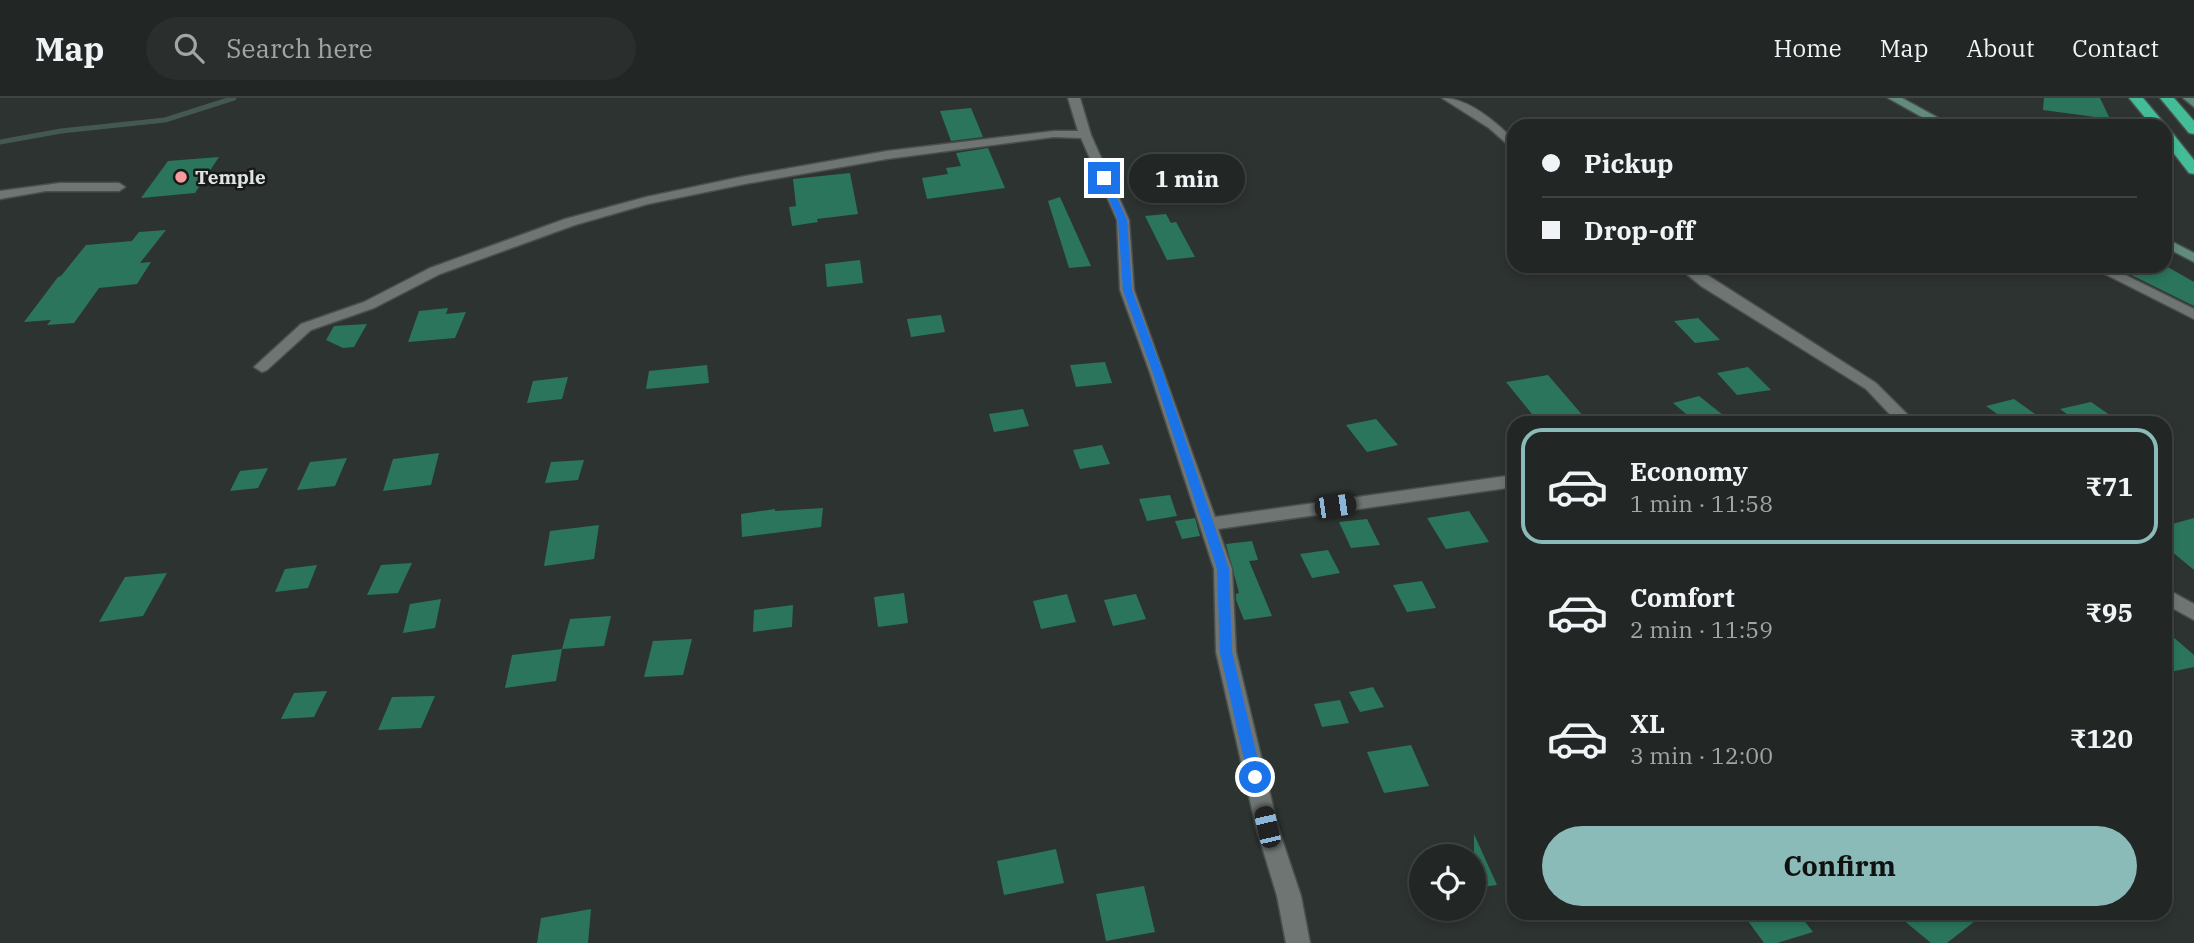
<!DOCTYPE html>
<meta charset="utf-8">
<style>
:root{--surface:#222624;--page:#2a2e2c;--text:#f1f3f6;--muted:#a2a5a6;--line:#3f4341;--accent:#8bbbb9}
body{margin:0;font-family:"IBM Plex Serif",serif;background:var(--page);color:var(--text);height:100vh;display:flex;flex-direction:column;font-size:26px;white-space:nowrap}
*{box-sizing:border-box;margin:0}
p{font-size:23px;color:var(--muted)}
.icon{flex:none;width:38px;height:38px;fill:none;stroke:currentColor;stroke-width:2;stroke-linecap:round;stroke-linejoin:round}
.map{position:relative;flex:1;overflow:hidden}
.side{position:absolute;left:1507px;top:318px;width:665px;height:504px;display:flex;flex-direction:column;background:var(--surface);border-radius:21px;box-shadow:0 4px 10px #0003,0 0 0 2px var(--line)}
.side>*{flex:none}
.banner{position:absolute;left:1507px;top:21px;width:665px;height:154px;border-radius:21px;box-shadow:0 4px 10px #0003,0 0 0 2px var(--line);display:grid;align-content:center;height:154px;padding:0 35px;background:var(--surface)}
.tools{position:absolute;left:1409px;top:746px;display:grid;gap:14px}
.tools a{display:grid;place-items:center;width:77px;height:77px;border-radius:50%;background:var(--surface);box-shadow:0 4px 10px #0003,0 0 0 2px var(--line);font-size:35px}
.end{position:absolute;width:32px;height:32px;margin:-16px;border:9px solid #1a73e8;background:#fff;box-shadow:0 0 0 4px #fff}
.from{border-radius:50%}
.bubble{position:absolute;height:49px;border-radius:24px;background:var(--surface);box-shadow:0 4px 10px #0003,0 0 0 2px var(--line);font-size:23px;font-weight:800;line-height:49px;text-align:center}
.car{position:absolute;width:21px;height:42px;margin:-21px -10px;border-radius:9px;box-shadow:0 0 5px 2px #0007;background:linear-gradient(#222 24%,#8ab4d8 0 40%,#222 0 76%,#8ab4d8 0 86%,#222 0)}
.banner b{display:flex;align-items:center;gap:24px;height:66px;font-size:26px}
.banner b+b{border-top:2px solid var(--line)}
.banner i{width:18px;height:18px;background:var(--text)}
ul{padding:12px 0 0;list-style:none}
li{display:flex;align-items:center;gap:21px;height:116px;margin:0 14px 10px;padding:0 21px;border:4px solid transparent;border-radius:21px}
li div{flex:1}
li b{display:block;font-size:26px}
li em{font-style:normal;font-weight:800}
li.on{border-color:var(--accent)}
li>.icon{width:63px;height:63px;stroke-width:1.5}
.button{display:flex;gap:14px;margin-top:auto;padding:14px 35px}
.button a{flex:1;height:80px;border-radius:42px;background:var(--accent);color:#111;font-size:28px;font-weight:800;line-height:80px;text-align:center}
header{display:flex;align-items:center;gap:42px;box-sizing:border-box;height:98px;padding:0 35px;background:var(--surface);border-bottom:2px solid var(--line)}
header strong{font-size:33px}
nav{display:flex;gap:38px;margin-inline-start:auto;font-size:24px}
.search{width:490px;height:63px;background:var(--page);display:flex;align-items:center;gap:18px;box-sizing:border-box;padding:0 24px;border-radius:38px;color:var(--muted);font-size:26px}
.map>svg:first-child{display:block}
</style>
<header>
<strong>Map</strong>
<div class="search"><svg class="icon" aria-label="search" viewBox="0 0 24 24"><circle cx="10" cy="10" r="6"/><path d="M15 15l6 6"/></svg>Search here</div>
<nav><a>Home</a><a>Map</a><a>About</a><a>Contact</a></nav>
</header>
<div class="map">
<svg width="2194" height="845" viewBox="0 0 2194 845">
<rect width="100%" height="100%" fill="#2d3330"/>
<g fill="none" stroke-linecap="round" stroke-linejoin="round">
<!-- stream -->
<polyline stroke="#435851" stroke-width="5" points="0,44 61,33 165,22 234,0"/>
</g>
<!-- building -->
<g fill="#2b755d">
<polygon points="2044,0 2100,0 2110,21 2043,12"/>
<polygon points="971,10 983,39 951,43 940,13"/>
<polygon points="988,50 1005,90 927,101 922,80 948,76 946,70 961,68 956,55"/>
<polygon points="219,59 195,95 141,100 168,63"/>
<polygon points="850,75 858,116 817,121 818,124 792,128 789,109 796,108 793,81"/>
<polygon points="1060,99 1091,168 1069,170 1048,103"/>
<polygon points="1166,116 1171,125 1176,124 1195,159 1167,162 1145,118"/>
<polygon points="166,132 140,165 151,164 137,186 99,190 74,225 47,227 51,222 24,224 58,179 61,178 86,147 132,143 139,134"/>
<polygon points="860,162 863,185 827,189 825,166"/>
<polygon points="2113,168 2166,168 2194,184 2194,208"/>
<polygon points="448,210 446,216 466,214 455,240 408,244 419,213"/>
<polygon points="941,217 945,234 911,239 907,221"/>
<polygon points="1698,220 1720,242 1695,245 1674,223"/>
<polygon points="367,226 354,249 343,250 326,242 334,228"/>
<polygon points="1105,264 1112,285 1076,289 1070,267"/>
<polygon points="707,267 709,285 646,291 649,273"/>
<polygon points="1748,269 1771,292 1737,297 1717,275"/>
<polygon points="1548,277 1590,326 1540,326 1506,284"/>
<polygon points="568,279 562,301 527,305 533,283"/>
<polygon points="1699,298 1723,317 1697,325 1673,305"/>
<polygon points="2014,301 2049,326 2011,326 1986,308"/>
<polygon points="2091,304 2123,326 2080,326 2060,311"/>
<polygon points="1023,311 1029,328 994,334 989,316"/>
<polygon points="1376,321 1398,347 1367,354 1346,327"/>
<polygon points="1102,347 1110,366 1080,371 1073,352"/>
<polygon points="439,355 431,387 383,393 393,361"/>
<polygon points="347,360 335,388 297,392 310,364"/>
<polygon points="584,362 578,382 545,385 551,364"/>
<polygon points="268,370 258,390 230,393 240,373"/>
<polygon points="1170,397 1177,418 1147,423 1139,401"/>
<polygon points="823,410 821,429 742,439 741,416 775,411 775,413"/>
<polygon points="1469,413 1489,444 1446,451 1427,420"/>
<polygon points="1195,420 1200,438 1182,441 1175,423"/>
<polygon points="2194,420 2194,472 2165,448 2165,428"/>
<polygon points="1367,421 1380,447 1351,450 1339,424"/>
<polygon points="599,427 594,461 544,468 550,433"/>
<polygon points="1252,443 1258,462 1249,463 1272,518 1244,522 1236,502 1236,496 1239,495 1226,446"/>
<polygon points="1328,452 1340,475 1312,480 1300,456"/>
<polygon points="412,465 398,495 367,497 381,467"/>
<polygon points="317,467 308,490 275,494 285,471"/>
<polygon points="167,475 143,518 99,524 125,479"/>
<polygon points="1422,483 1436,510 1407,514 1393,487"/>
<polygon points="904,495 908,525 878,529 874,499"/>
<polygon points="1067,496 1076,524 1041,531 1033,503"/>
<polygon points="1136,496 1146,521 1113,528 1104,502"/>
<polygon points="441,501 435,530 403,535 410,506"/>
<polygon points="793,507 792,529 753,534 754,512"/>
<polygon points="611,518 604,548 562,551 570,521"/>
<polygon points="2165,532 2194,557 2194,569 2165,575"/>
<polygon points="692,541 683,577 644,579 653,543"/>
<polygon points="562,551 556,583 505,590 512,557"/>
<polygon points="1373,589 1384,609 1360,614 1349,594"/>
<polygon points="327,593 314,619 281,621 294,595"/>
<polygon points="435,598 421,630 378,632 392,599"/>
<polygon points="1340,602 1349,625 1322,629 1314,606"/>
<polygon points="1411,647 1429,688 1384,695 1367,654"/>
<polygon points="1474,736 1497,787 1474,790"/>
<polygon points="1056,751 1064,785 1004,797 997,763"/>
<polygon points="1144,788 1155,834 1106,843 1096,796"/>
<polygon points="591,811 588,845 537,845 541,820"/>
<polygon points="1743,816 1799,816 1813,834 1777,845 1764,845"/>
<polygon points="1896,816 1984,816 1947,845 1931,845"/>
</g>
<g fill="none" stroke-linecap="round" stroke-linejoin="round">
<!-- street casing -->
<g stroke="#4a4e4c" stroke-width="3">
<g id="street">
<polygon points="1068,0 1080,0 1091,37 1129,122 1134,192 1215,419 1514,377 1514,389 1218,431 1232,471 1236,554 1278,729 1301,798 1310,845 1286,845 1277,798 1256,729 1216,554 1214,471 1150,275 1120,192 1117,122 1081,40 1054,39 887,61 745,86 648,106 575,127 440,176 374,210 311,232 267,272 262,274 254,269 301,226 364,204 430,170 565,121 646,99 745,78 887,53 1054,33 1078,33"/>
<path d="M 1442,0 C 1469,0 1496,24 1514,42 L 1514,52 L 1489,30 Z"/>
<polygon points="60,85 119,85 125,89 119,93 46,93 0,101 0,93"/>
<polygon points="1677,168 1693,168 1876,285 1917,326 1899,326 1866,291 1701,188"/>
<polygon points="2089,168 2107,168 2194,211 2194,221"/>
<polygon points="2165,490 2194,506 2194,522 2165,506"/>
</g>
</g>
<!-- secondary casing -->
<g stroke="#4a4e4c" stroke-width="3">
<g id="secondary">
<polygon points="1888,0 1902,0 1953,28 1938,28"/>
<polygon points="2183,0 2194,0 2194,9"/>
<polygon points="2165,140 2194,155 2194,164 2165,149"/>
</g>
</g>
<!-- highway casing -->
<g stroke="#4a4e4c" stroke-width="3">
<g id="highway">
<polygon points="2129,0 2143,0 2164,25 2166,28 2165,30 2152,28"/>
<polygon points="2160,0 2174,0 2194,23 2194,36 2189,35"/>
<polygon points="2165,31 2170,32 2194,62 2194,76 2189,75 2165,44"/>
</g>
</g>
<!-- street -->
<use href="#street" fill="#6e7572" fill-rule="evenodd"/>
<!-- secondary -->
<use href="#secondary" fill="#618b7d" fill-rule="evenodd"/>
<!-- highway -->
<use href="#highway" fill="#42bd97" fill-rule="evenodd"/>
</g>
<!-- route -->
<polygon fill="#1a73e8" points="1104,77 1108,80 1127,122 1132,192 1163,275 1229,471 1232,554 1262,679 1255,685 1248,679 1220,554 1217,471 1153,275 1123,192 1118,122 1100,80"/>
<!-- markers -->
<circle fill="#f59b9d" stroke="#171a19" stroke-width="2.5" cx="181" cy="79" r="7"/>
<g text-anchor="middle" dominant-baseline="central" stroke-width="5" stroke-linejoin="round" paint-order="stroke">
<!-- far-poi labels -->
<g font-size="19" font-weight="bold" fill="#dfe3e1" stroke="#171a19" text-anchor="start">
<text x="195" y="79">Temple</text>
</g>
</g>
</svg>
<div class="tools">
<a><svg class="icon" aria-label="locate" viewBox="0 0 24 24"><circle cx="12" cy="12" r="6"/><path d="M12 2v4M12 18v4M2 12h4M18 12h4"/></svg></a>
</div>
<i class="end from" style="left:1255px;top:679px"></i>
<i class="end" style="left:1104px;top:80px"></i>
<div class="bubble" style="left:1129px;top:56px;width:116px">1 min</div>
<i class="car" style="left:1335px;top:408px;rotate:82deg"></i>
<i class="car" style="left:1267px;top:729px;rotate:347deg"></i>
<div class="banner">
<b><i class="from"></i>Pickup</b>
<b><i></i>Drop-off</b>
</div>
<section class="side">
<ul>
<li class="on"><svg class="icon" aria-label="car" viewBox="0 0 24 24"><path d="M5 17H2v-5l4-1 3-4h7l3 4 3 1v5h-3M9 17h6M6 11h13"/><circle cx="7" cy="17" r="2"/><circle cx="17" cy="17" r="2"/></svg><div><b>Economy</b><p>1 min · 11:58</p></div><em>₹71</em></li>
<li><svg class="icon" aria-label="car" viewBox="0 0 24 24"><path d="M5 17H2v-5l4-1 3-4h7l3 4 3 1v5h-3M9 17h6M6 11h13"/><circle cx="7" cy="17" r="2"/><circle cx="17" cy="17" r="2"/></svg><div><b>Comfort</b><p>2 min · 11:59</p></div><em>₹95</em></li>
<li><svg class="icon" aria-label="car" viewBox="0 0 24 24"><path d="M5 17H2v-5l4-1 3-4h7l3 4 3 1v5h-3M9 17h6M6 11h13"/><circle cx="7" cy="17" r="2"/><circle cx="17" cy="17" r="2"/></svg><div><b>XL</b><p>3 min · 12:00</p></div><em>₹120</em></li>
</ul>
<div class="button"><a>Confirm</a></div>
</section>
</div>
